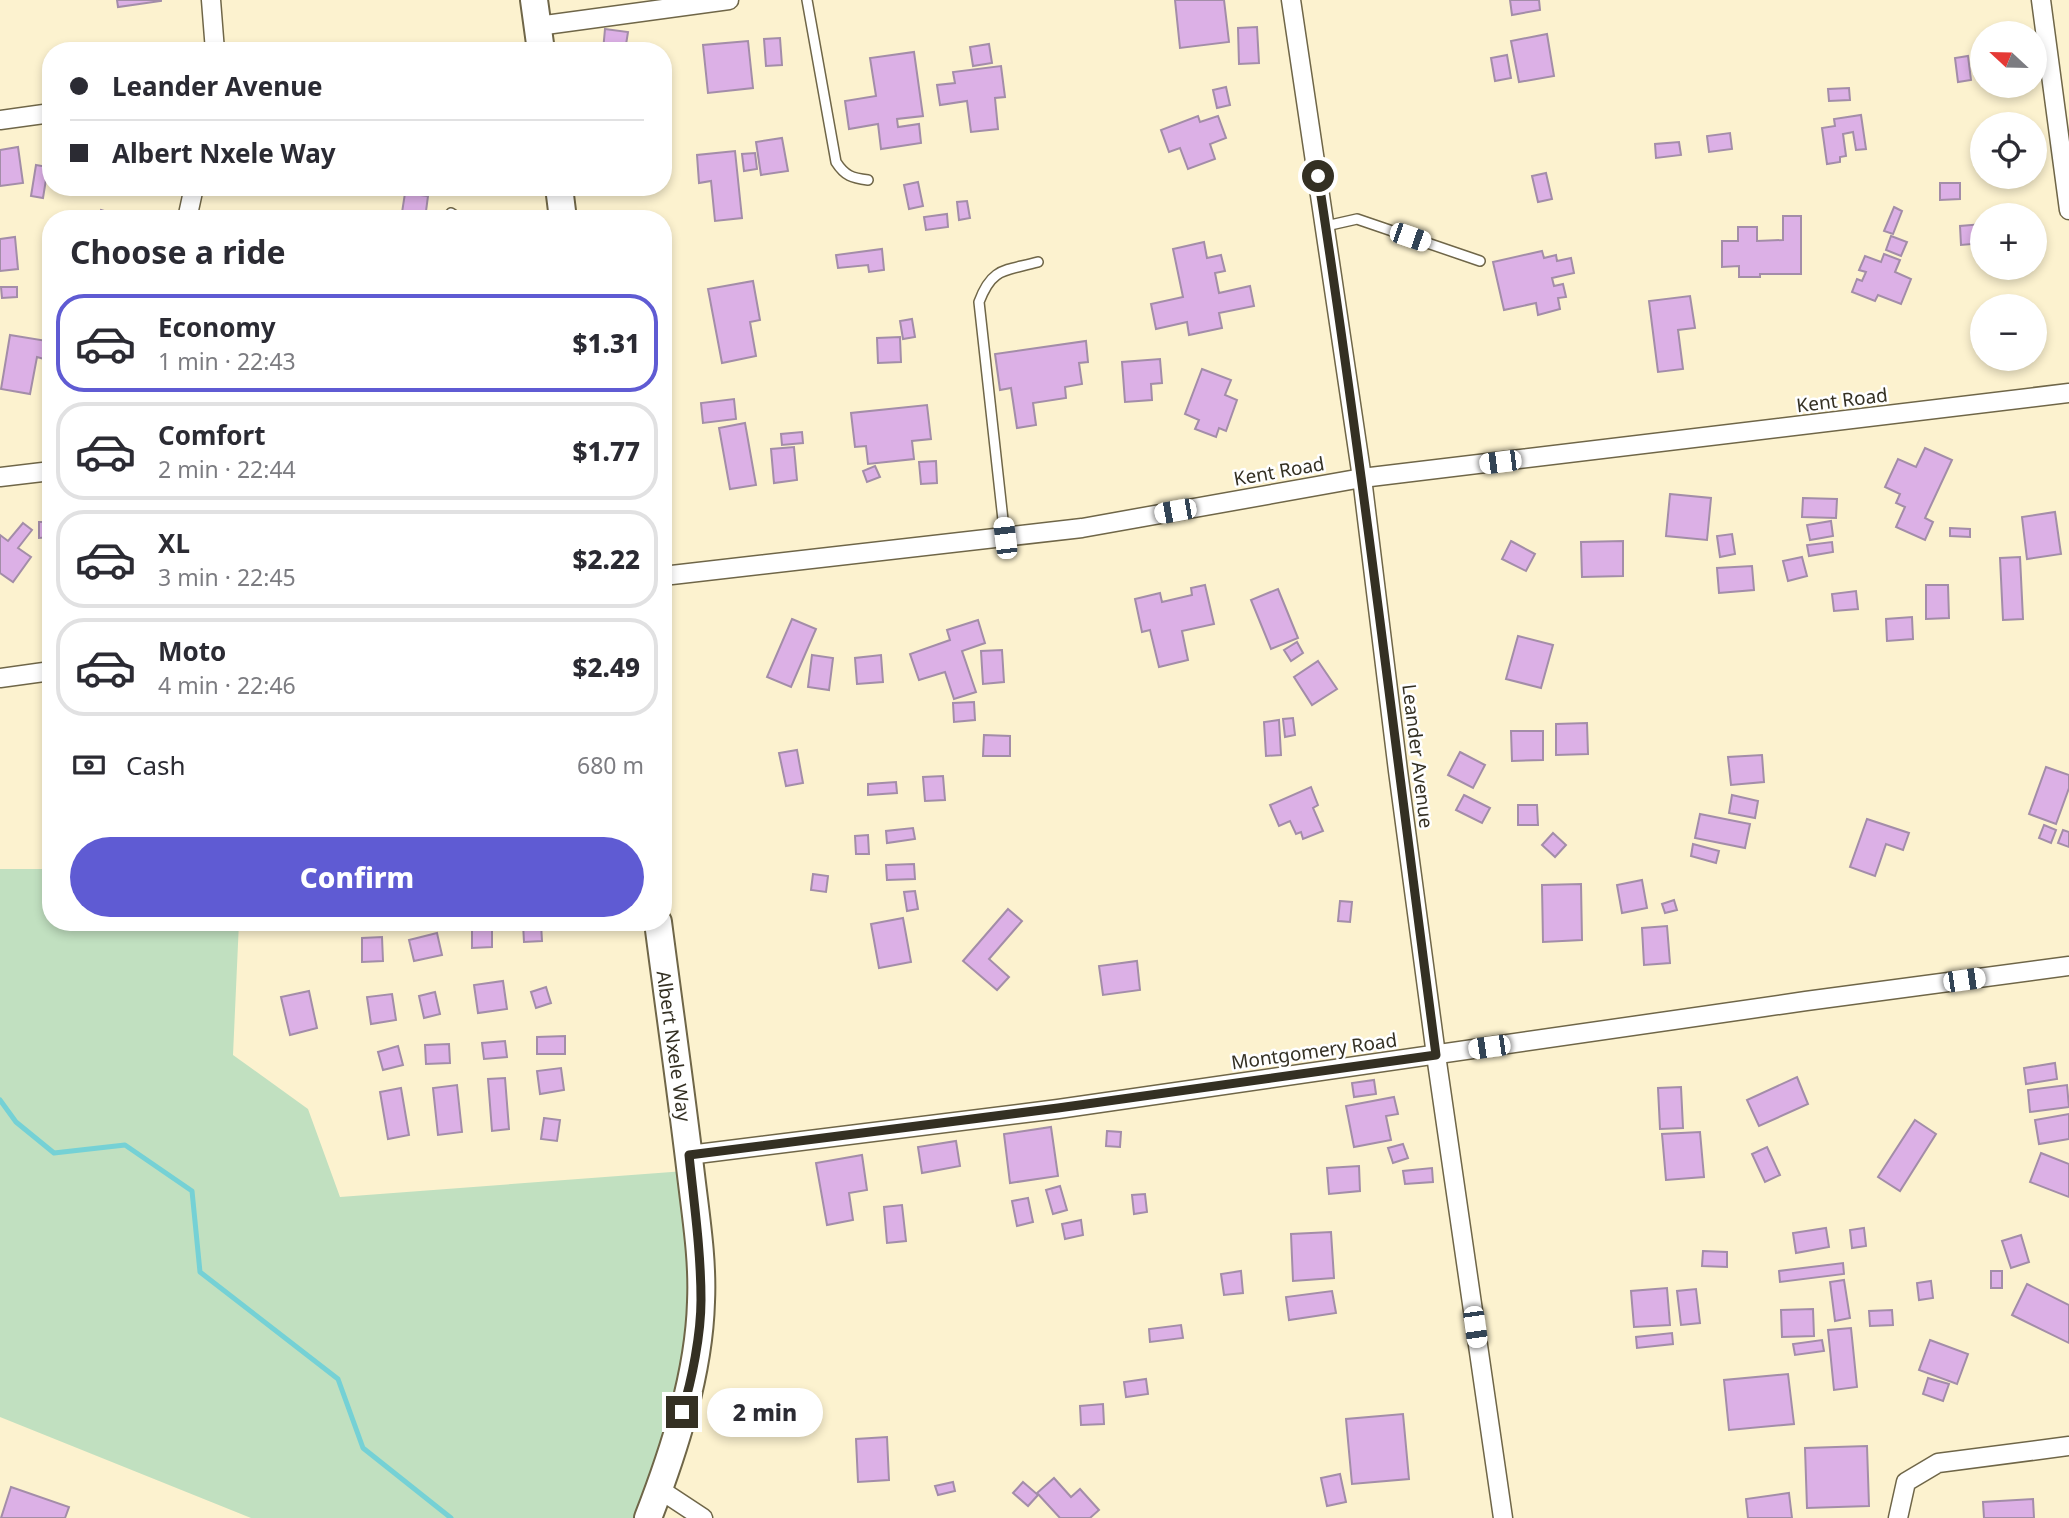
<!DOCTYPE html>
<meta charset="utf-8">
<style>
:root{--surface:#fff;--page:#f7f7f7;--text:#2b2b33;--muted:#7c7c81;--line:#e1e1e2;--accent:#5f5bd3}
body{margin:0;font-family:"Noto Sans",sans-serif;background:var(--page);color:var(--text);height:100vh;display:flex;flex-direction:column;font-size:26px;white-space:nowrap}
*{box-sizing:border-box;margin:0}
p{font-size:23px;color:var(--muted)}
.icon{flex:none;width:38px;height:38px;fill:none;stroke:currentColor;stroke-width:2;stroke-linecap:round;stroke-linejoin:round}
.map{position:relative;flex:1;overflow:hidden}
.sheet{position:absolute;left:42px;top:210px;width:630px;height:721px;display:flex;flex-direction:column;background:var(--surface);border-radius:28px;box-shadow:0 4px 10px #0003}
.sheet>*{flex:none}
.hud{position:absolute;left:42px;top:42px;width:630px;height:154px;border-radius:28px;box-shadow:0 4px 10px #0003;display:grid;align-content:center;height:154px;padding:0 28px;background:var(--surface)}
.needle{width:46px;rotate:292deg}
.controls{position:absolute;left:1970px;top:21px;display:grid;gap:14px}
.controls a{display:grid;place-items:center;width:77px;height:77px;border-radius:50%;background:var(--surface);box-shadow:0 4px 10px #0003;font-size:35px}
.end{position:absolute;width:32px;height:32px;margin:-16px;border:9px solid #343023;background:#fff;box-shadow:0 0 0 4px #fff}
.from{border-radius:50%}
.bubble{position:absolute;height:49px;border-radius:24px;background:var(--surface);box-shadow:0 4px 10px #0003;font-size:23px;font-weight:800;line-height:49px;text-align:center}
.car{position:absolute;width:21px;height:42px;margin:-21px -10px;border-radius:9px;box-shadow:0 0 5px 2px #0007;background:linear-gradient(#fff 24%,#345 0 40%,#fff 0 76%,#345 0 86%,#fff 0)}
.hud b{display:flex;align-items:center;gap:24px;height:66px;font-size:26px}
.hud b+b{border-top:2px solid var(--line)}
.hud i{width:18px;height:18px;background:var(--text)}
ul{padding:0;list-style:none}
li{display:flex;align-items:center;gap:21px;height:98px;margin:0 14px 10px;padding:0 14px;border:4px solid var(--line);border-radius:28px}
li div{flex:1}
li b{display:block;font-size:26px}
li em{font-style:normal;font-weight:800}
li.on{border-color:var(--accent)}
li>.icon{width:63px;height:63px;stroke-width:1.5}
h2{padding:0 28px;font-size:32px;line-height:84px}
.pay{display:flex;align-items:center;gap:18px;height:77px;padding:0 28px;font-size:26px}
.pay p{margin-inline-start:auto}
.action{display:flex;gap:14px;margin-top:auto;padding:14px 28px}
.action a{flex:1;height:80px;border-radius:42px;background:var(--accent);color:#fff;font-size:28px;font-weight:800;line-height:80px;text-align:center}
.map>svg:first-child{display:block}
</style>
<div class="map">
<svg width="2069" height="1518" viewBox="0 0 2069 1518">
<rect width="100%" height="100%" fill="#fcf2cf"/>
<!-- green -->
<polygon fill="#c1e0c0" points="0,869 51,869 51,922 239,922 233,1055 308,1109 340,1197 685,1171 692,1231 683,1387 640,1518 251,1518 0,1417"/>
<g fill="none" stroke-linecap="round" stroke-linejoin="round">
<!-- stream -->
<polyline stroke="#75d1d5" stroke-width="5" points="0,1100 16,1122 54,1153 125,1145 192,1191 200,1272 338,1379 363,1448 451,1518"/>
</g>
<!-- building -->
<g fill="#dcb0e6" stroke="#a38da8" stroke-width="2">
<polygon points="117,0 161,0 161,1 118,7"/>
<polygon points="1175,0 1224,0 1229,42 1180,48"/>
<polygon points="1510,0 1539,0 1540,10 1512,15"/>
<polygon points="1257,27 1259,63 1239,64 1238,28"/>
<polygon points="605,29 628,32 625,51 603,51"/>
<polygon points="1547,34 1554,76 1519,82 1511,41"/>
<polygon points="780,38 782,65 766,66 764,39"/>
<polygon points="748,41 753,88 708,93 703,45"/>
<polygon points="989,44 992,63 973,66 970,47"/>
<polygon points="914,52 923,116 897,119 898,127 919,124 921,143 881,149 878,124 849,129 845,101 876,96 870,58"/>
<polygon points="1507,55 1511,78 1495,81 1491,58"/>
<polygon points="1968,56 1971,80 1958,82 1955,58"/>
<polygon points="1001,66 1005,97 995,98 998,129 971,132 967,101 940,105 937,85 955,83 953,72"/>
<polygon points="1226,87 1230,105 1217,108 1213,90"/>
<polygon points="1849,88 1850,100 1829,101 1828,89"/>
<polygon points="1861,115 1866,149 1856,150 1853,132 1843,134 1846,156 1840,157 1840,162 1827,164 1822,128 1835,126 1834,119"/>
<polygon points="1198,116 1200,122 1218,116 1226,138 1210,144 1215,159 1188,169 1180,148 1169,152 1161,130"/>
<polygon points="1730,133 1732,149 1709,152 1707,136"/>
<polygon points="782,138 788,171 761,175 756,142"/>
<polygon points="1679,142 1681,155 1656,158 1655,144"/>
<polygon points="18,147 23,183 0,186 0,150"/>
<polygon points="735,151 742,218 715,221 711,181 699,183 697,155"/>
<polygon points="755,153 757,169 744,171 742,154"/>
<polygon points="36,165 48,167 43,198 31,196"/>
<polygon points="1546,173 1552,199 1538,202 1532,176"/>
<polygon points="918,182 923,206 909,209 904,185"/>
<polygon points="1940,183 1960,183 1960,199 1940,200"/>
<polygon points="405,193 428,196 425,219 401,219"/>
<polygon points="967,201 970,218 959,220 957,202"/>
<polygon points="1894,207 1902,211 1893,234 1884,231"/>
<polygon points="101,210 129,219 98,219"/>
<polygon points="947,214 948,227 926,230 924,217"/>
<polygon points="1783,216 1801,216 1801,274 1760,274 1760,277 1739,277 1739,266 1722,267 1722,241 1738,241 1738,227 1757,227 1757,241 1783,240"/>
<polygon points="1983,224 1983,243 1961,245 1960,226"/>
<polygon points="1891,236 1907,242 1901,256 1886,250"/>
<polygon points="15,237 18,269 0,271 0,239"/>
<polygon points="1204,242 1207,258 1221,255 1225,271 1215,273 1219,293 1250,286 1254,306 1219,313 1222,328 1189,335 1187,322 1156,329 1151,304 1183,297 1173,249"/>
<polygon points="882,249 884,270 869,272 868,265 838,268 836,255"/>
<polygon points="1542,251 1544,258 1556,255 1557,261 1571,258 1574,273 1552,278 1554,286 1563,284 1566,297 1558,298 1560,309 1538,315 1536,303 1504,310 1493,262"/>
<polygon points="1884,254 1900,260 1895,272 1911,279 1901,304 1878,295 1875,301 1852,292 1857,279 1862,281 1866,272 1859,270 1865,256 1881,262"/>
<polygon points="753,281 760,320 750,322 756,356 722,363 708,289"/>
<polygon points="1,287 17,287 17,297 2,298"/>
<polygon points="1690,296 1695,328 1678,330 1683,369 1658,372 1649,301"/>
<polygon points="912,319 915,337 903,339 900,321"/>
<polygon points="10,335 47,341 44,359 37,357 30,394 1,389"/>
<polygon points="900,337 901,362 878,363 877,338"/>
<polygon points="1086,341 1088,362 1079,363 1082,384 1065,387 1066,398 1033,403 1036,425 1017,428 1011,388 1000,390 995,354"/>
<polygon points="1160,359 1162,383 1151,384 1152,400 1125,402 1122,362"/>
<polygon points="1202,369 1231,380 1225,395 1237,400 1226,431 1219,428 1216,437 1195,429 1199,420 1185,414"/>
<polygon points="734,399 736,419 703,423 701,403"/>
<polygon points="927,405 931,439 912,441 914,459 868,464 866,446 855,447 851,413"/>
<polygon points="745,423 756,485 730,489 719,428"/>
<polygon points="802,432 803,443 782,445 781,434"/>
<polygon points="794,447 797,480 774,483 771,449"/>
<polygon points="1925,448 1952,460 1925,518 1933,522 1925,540 1896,527 1905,507 1896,503 1900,494 1885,487 1898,459 1916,467"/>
<polygon points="936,461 937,483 921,484 919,462"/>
<polygon points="875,466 880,477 867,482 863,471"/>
<polygon points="1670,494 1711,498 1707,540 1666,536"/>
<polygon points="1803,498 1837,499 1836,518 1802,517"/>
<polygon points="2055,512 2061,554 2027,559 2022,517"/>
<polygon points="1831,521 1833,536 1810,540 1807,525"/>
<polygon points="39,522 51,522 51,537 39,538"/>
<polygon points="23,523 32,530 18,548 31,557 13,582 0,573 0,535 8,541"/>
<polygon points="1950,528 1970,529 1970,537 1950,536"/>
<polygon points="1732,534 1735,554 1720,557 1717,536"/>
<polygon points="1511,541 1535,554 1526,571 1502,559"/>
<polygon points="1623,541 1623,576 1582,577 1581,542"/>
<polygon points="1832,542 1833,552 1809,556 1807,545"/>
<polygon points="1802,557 1807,576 1788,581 1783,561"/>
<polygon points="2020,557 2023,619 2003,620 2000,558"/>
<polygon points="1752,566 1754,590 1719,593 1717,568"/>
<polygon points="1205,585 1214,624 1182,631 1188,660 1159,667 1150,630 1142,632 1135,599 1160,593 1162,602 1192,595 1191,588"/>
<polygon points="1926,585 1948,585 1949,618 1926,619"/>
<polygon points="1278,589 1298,638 1271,649 1251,600"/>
<polygon points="1856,591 1858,609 1834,611 1832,594"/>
<polygon points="1912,617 1913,639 1887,641 1886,619"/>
<polygon points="792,619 816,629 791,687 767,677"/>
<polygon points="978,620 985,643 962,651 976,692 954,699 945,672 919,680 910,654 950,640 947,630"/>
<polygon points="1518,636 1553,645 1541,688 1506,679"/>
<polygon points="1297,642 1303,653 1291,661 1284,650"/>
<polygon points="1002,650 1004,682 983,684 981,651"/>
<polygon points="812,655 833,658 829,690 808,687"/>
<polygon points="881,655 883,682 857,684 855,658"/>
<polygon points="1318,661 1337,689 1312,705 1294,677"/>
<polygon points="974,702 975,720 954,722 953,703"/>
<polygon points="1293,718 1295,735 1285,737 1283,719"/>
<polygon points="1279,720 1281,755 1266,756 1264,722"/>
<polygon points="1587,723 1588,754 1556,755 1556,724"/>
<polygon points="1511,731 1543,731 1543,760 1512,761"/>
<polygon points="984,735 1010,736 1010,756 983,756"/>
<polygon points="797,750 803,783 786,786 779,753"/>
<polygon points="1460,752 1485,765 1473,788 1448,775"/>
<polygon points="1762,755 1764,782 1731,785 1728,757"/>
<polygon points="2046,767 2069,775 2069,788 2056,824 2029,814"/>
<polygon points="943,776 945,800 925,801 923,777"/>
<polygon points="896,782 897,793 868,795 868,784"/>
<polygon points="1311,787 1318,805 1313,808 1323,831 1303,839 1301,832 1296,834 1290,821 1279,826 1270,805"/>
<polygon points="1464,795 1490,808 1482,823 1456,810"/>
<polygon points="1732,795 1758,801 1755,818 1729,813"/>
<polygon points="1518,805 1537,805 1538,825 1518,825"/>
<polygon points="1700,814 1750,824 1745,848 1695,838"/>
<polygon points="1867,819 1909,833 1903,850 1886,844 1875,876 1850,867"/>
<polygon points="2044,825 2056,830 2051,843 2039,838"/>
<polygon points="913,828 915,839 887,843 886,831"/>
<polygon points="2063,830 2069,832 2069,847 2058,843"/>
<polygon points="1553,833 1566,845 1555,857 1542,845"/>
<polygon points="868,835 869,854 856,854 855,836"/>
<polygon points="1693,844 1719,851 1716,863 1691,856"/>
<polygon points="914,864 915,879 887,880 886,865"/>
<polygon points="813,874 828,876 826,892 811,890"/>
<polygon points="1642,880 1647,908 1622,913 1617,885"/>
<polygon points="1581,884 1582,940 1543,942 1542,885"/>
<polygon points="915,891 918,909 907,911 904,892"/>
<polygon points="1674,900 1677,910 1665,913 1662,904"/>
<polygon points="1340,901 1352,902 1350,922 1338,921"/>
<polygon points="1008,909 1022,921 989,959 1009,977 997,990 963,961"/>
<polygon points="903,918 911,962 879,968 871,924"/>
<polygon points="492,922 492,947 472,948 472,923"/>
<polygon points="541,923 542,941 524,942 523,924"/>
<polygon points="1667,926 1670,963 1644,965 1642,928"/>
<polygon points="437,933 442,955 414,961 409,940"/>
<polygon points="382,937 383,961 362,962 362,938"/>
<polygon points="1137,961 1140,990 1103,995 1099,966"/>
<polygon points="503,981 507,1009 478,1013 474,985"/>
<polygon points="546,987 551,1003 536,1008 531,992"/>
<polygon points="309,991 317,1028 290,1035 281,997"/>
<polygon points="435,992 440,1014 424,1018 419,996"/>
<polygon points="392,994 396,1020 371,1024 367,997"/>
<polygon points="565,1036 565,1054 537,1054 537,1037"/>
<polygon points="505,1041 507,1057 484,1059 482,1043"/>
<polygon points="449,1044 450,1063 426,1064 425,1045"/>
<polygon points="398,1046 403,1065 383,1070 378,1052"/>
<polygon points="2055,1063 2057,1079 2026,1084 2024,1068"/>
<polygon points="561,1068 564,1090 540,1094 537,1071"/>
<polygon points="1797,1077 1808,1104 1759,1126 1747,1100"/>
<polygon points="505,1078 509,1129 492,1131 488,1079"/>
<polygon points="1374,1080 1376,1094 1354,1097 1352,1083"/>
<polygon points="457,1085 462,1132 438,1135 433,1088"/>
<polygon points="2067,1085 2069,1107 2030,1112 2028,1090"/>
<polygon points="1681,1087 1683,1128 1660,1129 1658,1088"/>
<polygon points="401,1088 409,1135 388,1139 380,1092"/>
<polygon points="1394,1097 1398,1114 1386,1116 1391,1140 1354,1147 1346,1106"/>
<polygon points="2069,1114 2069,1139 2039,1144 2035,1120"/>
<polygon points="544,1118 560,1120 557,1141 541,1139"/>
<polygon points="1915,1120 1936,1134 1900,1191 1878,1177"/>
<polygon points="1051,1127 1058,1176 1010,1183 1004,1134"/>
<polygon points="1107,1131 1121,1132 1120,1147 1106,1146"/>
<polygon points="1700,1132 1704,1177 1666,1180 1662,1134"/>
<polygon points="956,1141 960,1166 922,1173 918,1147"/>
<polygon points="1403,1144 1408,1158 1393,1163 1388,1148"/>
<polygon points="1767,1147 1780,1175 1765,1182 1752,1154"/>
<polygon points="2041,1153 2069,1164 2069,1197 2030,1182"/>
<polygon points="862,1155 867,1190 849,1193 853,1220 827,1225 816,1163"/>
<polygon points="1359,1166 1360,1191 1329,1194 1327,1168"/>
<polygon points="1432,1168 1433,1182 1405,1184 1403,1171"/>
<polygon points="1060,1186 1067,1210 1053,1214 1046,1190"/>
<polygon points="1145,1194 1147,1212 1134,1214 1132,1195"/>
<polygon points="1028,1198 1033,1222 1017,1226 1012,1201"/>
<polygon points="902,1205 906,1241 887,1243 884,1207"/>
<polygon points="1081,1220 1083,1235 1065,1239 1062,1224"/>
<polygon points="1826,1228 1829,1247 1796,1253 1793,1233"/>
<polygon points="1864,1228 1866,1246 1852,1248 1850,1230"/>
<polygon points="1331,1232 1334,1278 1293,1281 1291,1234"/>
<polygon points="2021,1235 2029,1262 2011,1268 2002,1241"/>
<polygon points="1703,1251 1727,1252 1727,1267 1702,1266"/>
<polygon points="1843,1263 1844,1274 1780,1282 1779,1271"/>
<polygon points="1241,1271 1243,1293 1224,1295 1221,1274"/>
<rect x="1991" y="1271" width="11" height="17"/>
<polygon points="1844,1280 1850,1318 1835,1321 1830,1282"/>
<polygon points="1931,1281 1933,1298 1919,1300 1917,1283"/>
<polygon points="2027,1284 2069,1305 2069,1343 2012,1315"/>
<polygon points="1667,1288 1670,1325 1634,1327 1631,1291"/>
<polygon points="1696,1289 1700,1323 1681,1325 1677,1291"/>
<polygon points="1332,1291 1336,1313 1289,1320 1286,1297"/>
<polygon points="1813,1309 1814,1336 1782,1337 1781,1310"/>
<polygon points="1892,1310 1893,1325 1870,1326 1869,1311"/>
<polygon points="1181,1325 1183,1338 1150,1342 1149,1329"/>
<polygon points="1851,1328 1857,1387 1834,1390 1828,1330"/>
<polygon points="1672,1333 1673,1344 1637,1348 1636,1337"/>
<polygon points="1822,1340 1824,1351 1795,1355 1793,1344"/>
<polygon points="1930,1340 1968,1354 1957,1384 1919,1370"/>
<polygon points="1788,1374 1794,1424 1729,1430 1724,1380"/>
<polygon points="1928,1378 1949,1384 1943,1401 1923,1394"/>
<polygon points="1146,1379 1148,1394 1126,1397 1124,1382"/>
<polygon points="1103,1404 1104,1424 1081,1425 1080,1406"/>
<polygon points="1403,1414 1409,1479 1352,1484 1346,1419"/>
<polygon points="887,1437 889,1480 858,1482 856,1439"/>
<polygon points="1867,1446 1869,1506 1807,1508 1805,1448"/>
<polygon points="1340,1474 1346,1502 1327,1506 1321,1478"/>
<polygon points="1054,1478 1071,1497 1080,1489 1099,1510 1090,1518 1060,1518 1037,1493"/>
<polygon points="953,1482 955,1491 938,1495 935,1486"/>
<polygon points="1023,1482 1038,1495 1028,1506 1013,1493"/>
<polygon points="11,1487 69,1507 65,1518 1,1518"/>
<polygon points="1789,1493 1792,1518 1748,1518 1746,1499"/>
<polygon points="2033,1499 2034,1518 1984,1518 1983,1502"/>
</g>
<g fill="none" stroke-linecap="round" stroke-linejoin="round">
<!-- lane casing -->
<g stroke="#6f6648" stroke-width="12">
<g id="lane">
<path d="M 807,0 L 836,162 C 845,176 852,178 868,180"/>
<polyline points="451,213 460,219"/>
<polyline points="1326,226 1357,219 1480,261"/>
<path d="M 1005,538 L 979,302 C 992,267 1005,271 1038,262"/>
</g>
</g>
<!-- street casing -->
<g stroke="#6f6648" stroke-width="21">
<g id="street">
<polyline points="211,0 215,51"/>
<polyline points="1291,0 1362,478 1398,771 1436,1055 1503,1518"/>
<polyline points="2041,0 2069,210"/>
<polyline points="538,26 729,0"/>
<polyline points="0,120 51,113"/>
<polyline points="187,219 194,187"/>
<polyline points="0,477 51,471"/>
<polyline points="663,576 1082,528 1362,478 2069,393"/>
<polyline points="0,678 51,671"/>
<polyline points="689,1155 1058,1109 1806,1001 2069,966"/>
<polyline points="659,1489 703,1518"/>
<polyline points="1898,1518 1906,1482 1938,1463 2069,1446"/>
</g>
</g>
<!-- secondary casing -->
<g stroke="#6f6648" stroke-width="30">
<g id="secondary">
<polyline points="534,0 541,51"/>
<polyline points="559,187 563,219"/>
<path d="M 648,1518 C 674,1451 699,1374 701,1302 C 703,1260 696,1217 691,1175 C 681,1091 669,1007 658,922"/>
</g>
</g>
<!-- lane -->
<use href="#lane" stroke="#fff" stroke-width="9"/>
<!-- street -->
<use href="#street" stroke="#fff" stroke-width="18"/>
<!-- secondary -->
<use href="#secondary" stroke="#fff" stroke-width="26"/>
</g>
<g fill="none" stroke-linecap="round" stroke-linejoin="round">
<!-- route -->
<path stroke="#343023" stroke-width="9" d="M 682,1412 C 692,1380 701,1334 701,1300 C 701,1252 694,1203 689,1155 L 1058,1108 L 1436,1055 C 1397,762 1363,468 1318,176"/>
</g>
<g text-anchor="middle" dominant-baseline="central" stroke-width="5" stroke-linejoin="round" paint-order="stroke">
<!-- street labels -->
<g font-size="19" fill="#343023" stroke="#fff">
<text transform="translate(1842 400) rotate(-7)">Kent Road</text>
<text transform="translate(1279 471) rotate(-10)">Kent Road</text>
<text transform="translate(1418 756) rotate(83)">Leander Avenue</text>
<text transform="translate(674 1046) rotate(82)">Albert Nxele Way</text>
<text transform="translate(1314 1051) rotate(-8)">Montgomery Road</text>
</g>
</g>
</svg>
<div class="controls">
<a><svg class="needle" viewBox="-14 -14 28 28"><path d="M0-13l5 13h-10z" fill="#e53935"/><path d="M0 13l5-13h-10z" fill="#7c7c81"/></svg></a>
<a><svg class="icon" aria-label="locate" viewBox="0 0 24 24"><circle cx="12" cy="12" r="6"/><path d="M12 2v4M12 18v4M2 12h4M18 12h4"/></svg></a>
<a>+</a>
<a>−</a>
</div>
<i class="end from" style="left:1318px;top:176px"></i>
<i class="end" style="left:682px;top:1412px"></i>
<div class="bubble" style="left:707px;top:1388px;width:116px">2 min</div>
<i class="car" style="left:1410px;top:237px;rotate:109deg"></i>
<i class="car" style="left:1500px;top:462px;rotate:263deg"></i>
<i class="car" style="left:1175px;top:511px;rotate:260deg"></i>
<i class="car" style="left:1005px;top:538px;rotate:353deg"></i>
<i class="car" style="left:1964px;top:980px;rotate:82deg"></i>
<i class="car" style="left:1489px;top:1047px;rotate:262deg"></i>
<i class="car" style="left:1475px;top:1327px;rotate:172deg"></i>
<div class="hud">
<b><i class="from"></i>Leander Avenue</b>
<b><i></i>Albert Nxele Way</b>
</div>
<section class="sheet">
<h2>Choose a ride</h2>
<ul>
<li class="on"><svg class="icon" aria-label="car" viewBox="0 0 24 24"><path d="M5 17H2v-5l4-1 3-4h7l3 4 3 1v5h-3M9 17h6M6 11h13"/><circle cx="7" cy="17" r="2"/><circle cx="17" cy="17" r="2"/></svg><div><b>Economy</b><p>1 min · 22:43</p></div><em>$1.31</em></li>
<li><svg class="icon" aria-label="car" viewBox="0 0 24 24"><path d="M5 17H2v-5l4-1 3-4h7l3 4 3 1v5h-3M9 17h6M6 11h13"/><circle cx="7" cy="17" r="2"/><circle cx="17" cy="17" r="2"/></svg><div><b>Comfort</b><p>2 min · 22:44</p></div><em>$1.77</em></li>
<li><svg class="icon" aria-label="car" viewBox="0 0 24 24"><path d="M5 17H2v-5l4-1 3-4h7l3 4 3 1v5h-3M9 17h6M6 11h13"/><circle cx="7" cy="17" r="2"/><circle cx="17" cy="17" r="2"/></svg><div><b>XL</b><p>3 min · 22:45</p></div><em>$2.22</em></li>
<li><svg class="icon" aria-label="car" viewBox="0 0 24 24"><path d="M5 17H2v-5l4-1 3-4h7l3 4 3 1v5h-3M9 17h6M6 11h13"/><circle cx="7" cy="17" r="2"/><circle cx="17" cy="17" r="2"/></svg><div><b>Moto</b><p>4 min · 22:46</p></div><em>$2.49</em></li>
</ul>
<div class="pay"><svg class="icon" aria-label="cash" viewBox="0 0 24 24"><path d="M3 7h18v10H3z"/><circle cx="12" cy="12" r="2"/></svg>Cash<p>680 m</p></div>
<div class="action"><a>Confirm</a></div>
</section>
</div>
